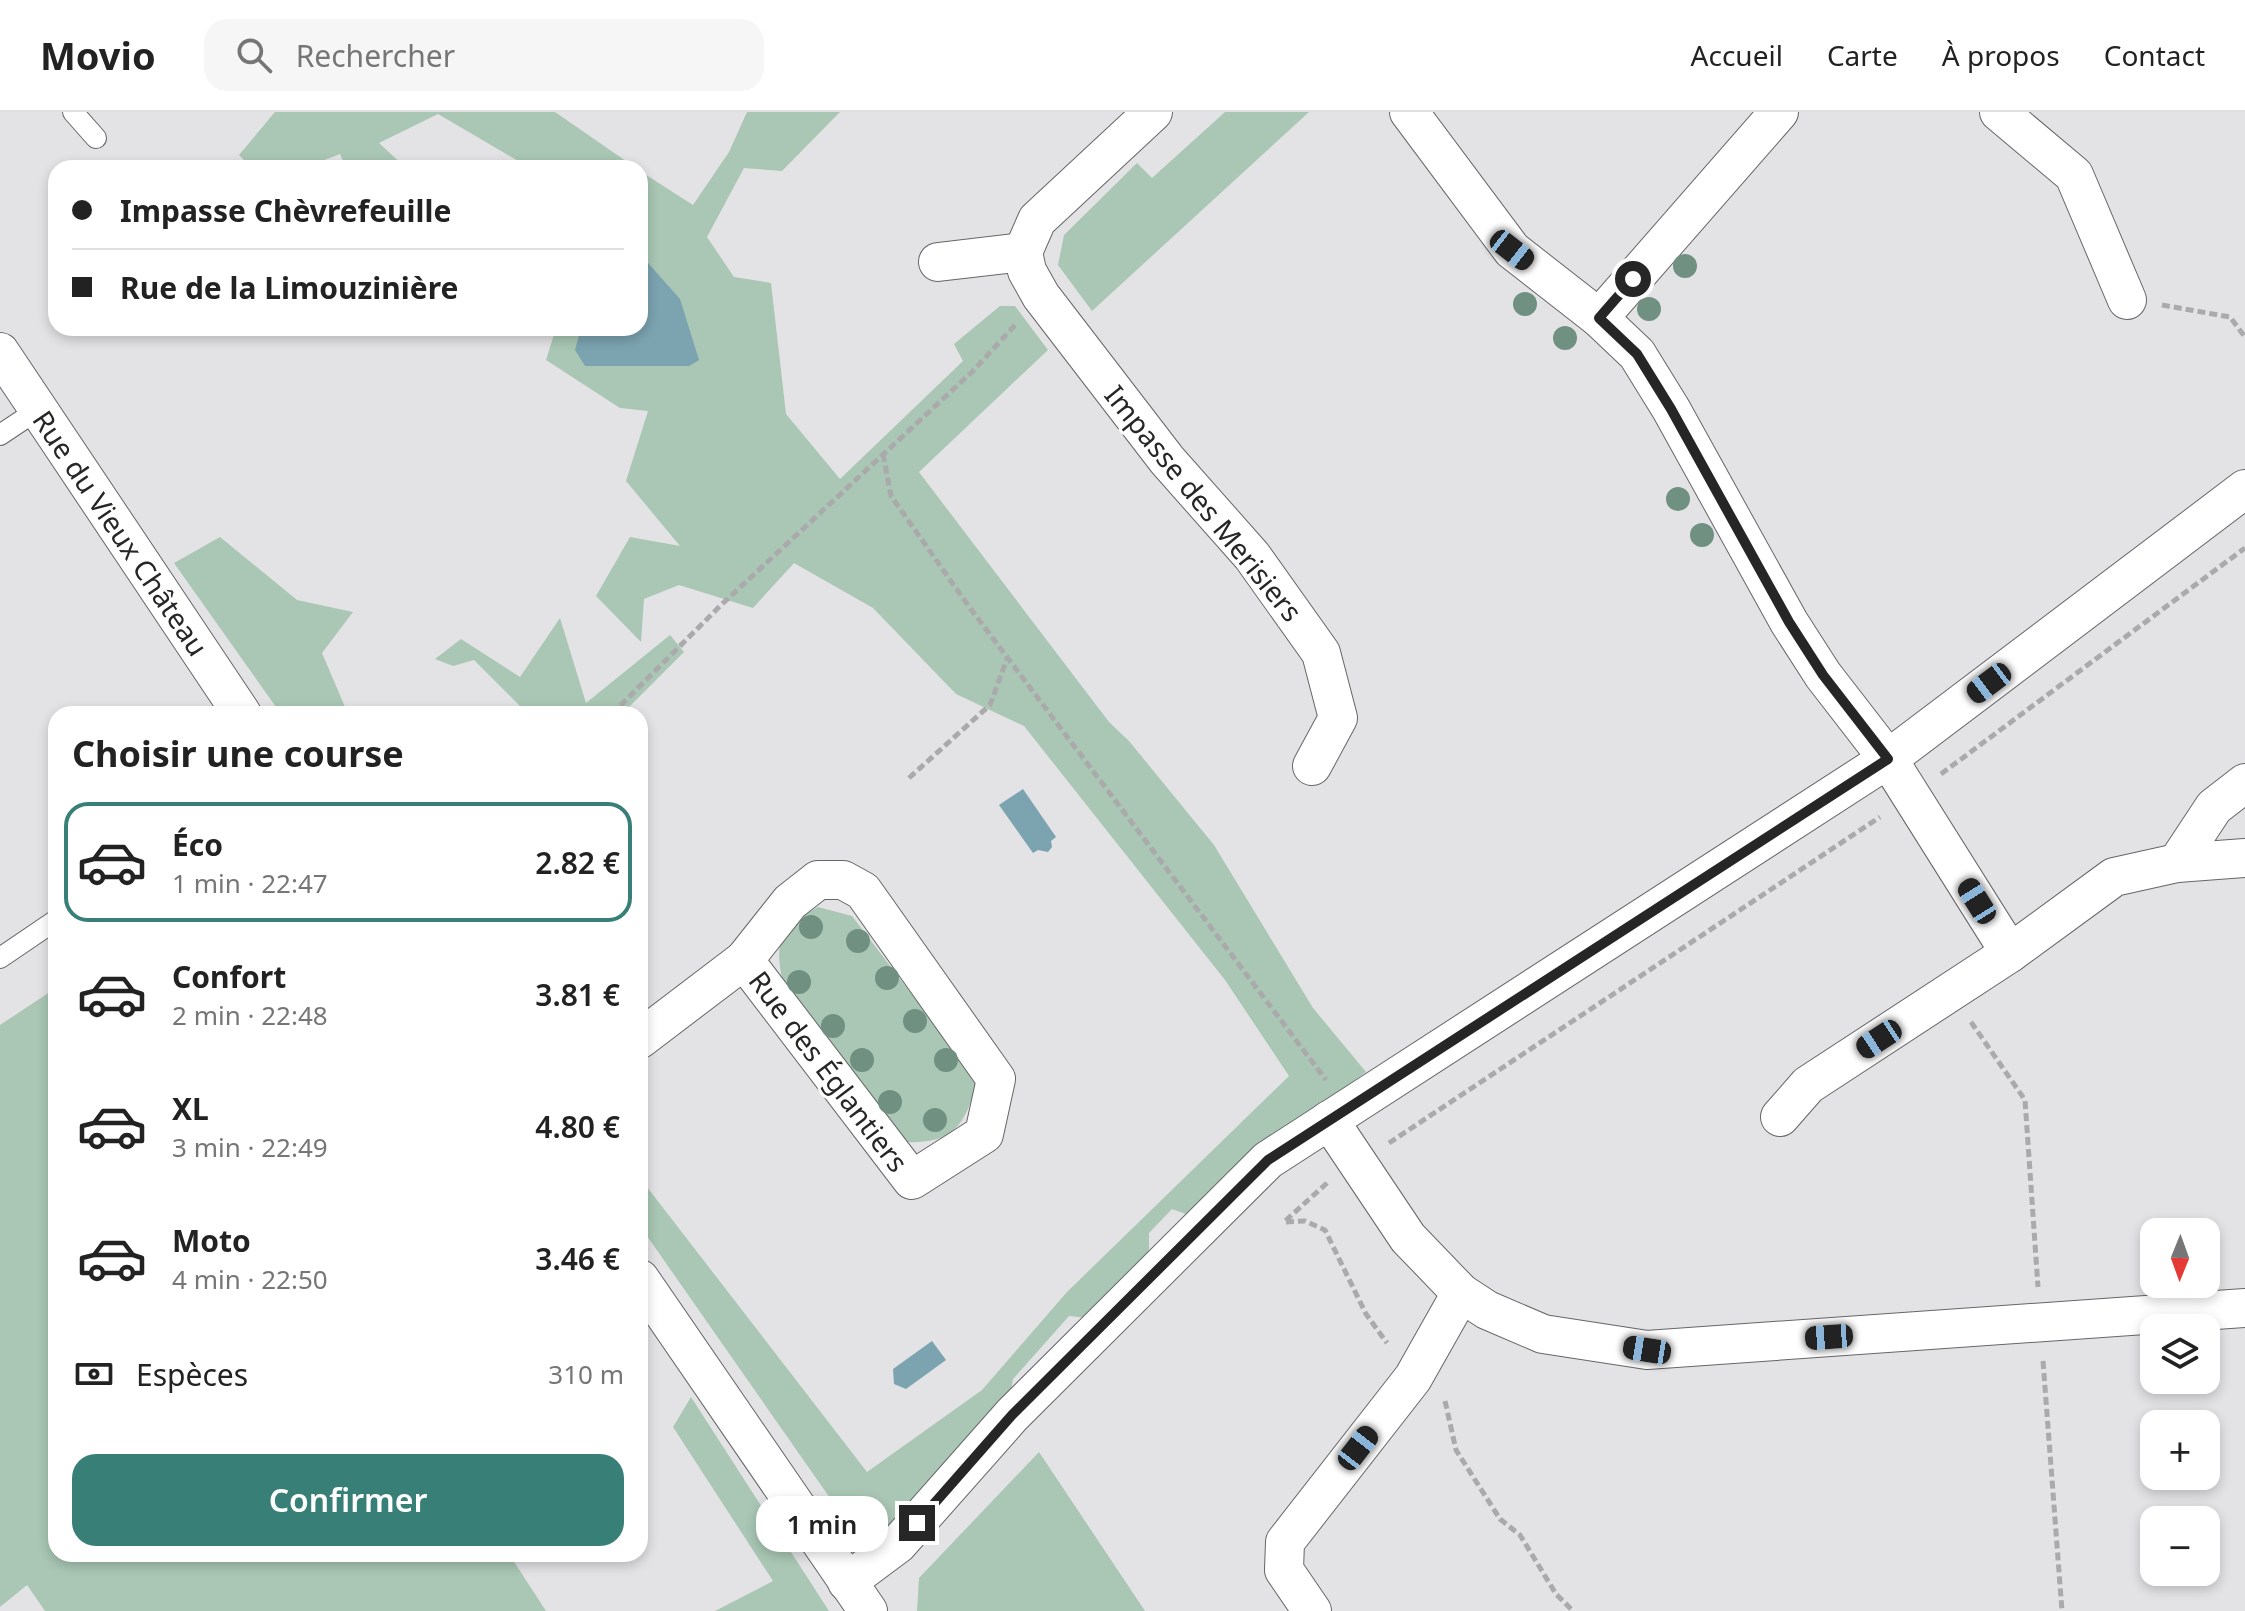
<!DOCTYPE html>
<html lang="fr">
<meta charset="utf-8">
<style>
:root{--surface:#fff;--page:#f6f6f6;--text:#222;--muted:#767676;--line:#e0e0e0;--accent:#387f77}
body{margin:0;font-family:"Noto Sans",sans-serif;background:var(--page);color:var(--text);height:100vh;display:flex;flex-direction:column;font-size:30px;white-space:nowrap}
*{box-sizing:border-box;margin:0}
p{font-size:26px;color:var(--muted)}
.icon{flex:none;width:44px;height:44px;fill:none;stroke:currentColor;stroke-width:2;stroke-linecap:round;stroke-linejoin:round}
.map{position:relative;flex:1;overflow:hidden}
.side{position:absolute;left:48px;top:594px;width:600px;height:856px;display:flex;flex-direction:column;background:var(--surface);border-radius:24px;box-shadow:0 4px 12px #0003}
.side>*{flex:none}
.top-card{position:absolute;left:48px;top:48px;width:600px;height:176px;border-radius:24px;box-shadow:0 4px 12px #0003;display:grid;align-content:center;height:176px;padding:0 24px;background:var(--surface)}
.needle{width:52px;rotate:181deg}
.buttons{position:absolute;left:2140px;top:1106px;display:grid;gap:16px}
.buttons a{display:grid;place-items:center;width:80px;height:80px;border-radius:16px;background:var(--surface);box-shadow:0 4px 12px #0003;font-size:40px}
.end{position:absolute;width:36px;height:36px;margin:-18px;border:10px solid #262627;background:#fff;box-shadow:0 0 0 4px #fff}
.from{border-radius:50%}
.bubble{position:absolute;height:56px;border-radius:24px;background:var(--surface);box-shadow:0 4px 12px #0003;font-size:26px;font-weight:600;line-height:56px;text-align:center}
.car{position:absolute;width:24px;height:48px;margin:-24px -12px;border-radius:10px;box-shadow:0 0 6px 2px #0007;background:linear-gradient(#222 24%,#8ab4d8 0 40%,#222 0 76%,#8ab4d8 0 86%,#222 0)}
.top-card b{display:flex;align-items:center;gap:28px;height:76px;font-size:30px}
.top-card b+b{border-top:2px solid var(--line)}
.top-card i{width:20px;height:20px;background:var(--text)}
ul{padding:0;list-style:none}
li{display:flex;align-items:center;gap:24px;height:120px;margin:0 16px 12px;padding:0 8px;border:4px solid transparent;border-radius:24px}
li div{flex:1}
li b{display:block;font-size:30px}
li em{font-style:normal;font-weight:600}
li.on{border-color:var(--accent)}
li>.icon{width:72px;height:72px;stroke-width:1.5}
h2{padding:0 24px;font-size:36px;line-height:96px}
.pay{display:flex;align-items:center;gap:20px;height:88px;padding:0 24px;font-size:30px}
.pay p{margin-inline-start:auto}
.cta{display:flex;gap:16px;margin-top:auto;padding:16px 24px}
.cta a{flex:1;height:92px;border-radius:24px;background:var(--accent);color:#fff;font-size:32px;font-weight:600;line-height:92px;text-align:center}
header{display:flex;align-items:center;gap:48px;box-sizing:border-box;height:112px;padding:0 40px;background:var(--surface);border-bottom:2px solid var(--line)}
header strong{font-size:38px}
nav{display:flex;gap:44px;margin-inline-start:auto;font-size:28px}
.search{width:560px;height:72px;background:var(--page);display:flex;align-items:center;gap:20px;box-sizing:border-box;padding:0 28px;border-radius:24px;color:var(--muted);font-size:30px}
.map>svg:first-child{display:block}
</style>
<header>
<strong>Movio</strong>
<div class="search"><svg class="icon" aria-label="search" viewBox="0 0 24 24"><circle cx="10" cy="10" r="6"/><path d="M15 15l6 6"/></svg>Rechercher</div>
<nav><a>Accueil</a><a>Carte</a><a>À propos</a><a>Contact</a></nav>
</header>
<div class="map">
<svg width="2245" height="1499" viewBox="0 0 2245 1499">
<rect width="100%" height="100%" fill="#e3e3e6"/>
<!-- green -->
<g fill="#a9c7b4">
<polygon points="275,0 555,0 636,56 530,56 438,2 379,31 406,56 346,56 340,42 304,56 252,56 239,43"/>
<polygon points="747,0 840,0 782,59 744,56 707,125 734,165 771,171 786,302 840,367 963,249 954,232 1000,194 1015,194 1048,238 919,360 1109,610 1129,629 1214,733 1313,896 1366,960 1301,1007 1194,1105 1172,1097 1149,1121 1149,1146 1087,1206 1069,1204 1013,1267 1010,1283 891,1416 844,1406 640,1114 640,1066 867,1360 982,1278 1067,1180 1289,964 1225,868 1024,614 956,582 873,496 794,451 753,496 679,473 644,487 641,530 596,484 630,425 680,434 626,369 648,299 620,296 546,248 556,216 640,216 640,59 693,93 729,40"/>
<polygon points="1225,0 1309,0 1092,199 1058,153 1064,123 1137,51 1152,66"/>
<polygon points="220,425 297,488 353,500 322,541 348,602 281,602 174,451"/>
<polygon points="560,506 586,591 670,523 684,540 622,602 528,602 474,548 453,554 435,547 461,527 520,565"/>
<path d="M 818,795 L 852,804 L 968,956 L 976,973 C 964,1016 951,1032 904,1030 L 783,872 C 774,828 779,817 818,795 Z"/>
<polygon points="56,876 56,1442 509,1442 546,1499 45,1499 27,1473 0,1495 0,913"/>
<polygon points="691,1285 829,1499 715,1499 773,1469 673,1315"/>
<polygon points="1039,1340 1145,1499 917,1499 919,1466"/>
</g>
<!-- water -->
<g fill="#7ba3b0">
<polygon points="640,142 680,187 699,248 689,254 585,254 575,238 581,216 640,216"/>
<polygon points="1023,677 1056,725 1051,729 1052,735 1048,740 1038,738 1033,741 999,693"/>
<polygon points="932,1229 946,1248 906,1277 894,1272 893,1257"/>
</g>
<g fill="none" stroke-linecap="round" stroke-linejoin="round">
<!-- service casing -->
<g stroke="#666669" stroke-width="22">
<g id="service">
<polyline points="73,0 96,26"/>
<polyline points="0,323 39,297"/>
<polyline points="0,846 56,808"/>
</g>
</g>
<!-- minor casing -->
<g stroke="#666669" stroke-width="40">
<g id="minor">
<polyline points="1409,0 1512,138 1599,206 1637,242 1671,297 1789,510 1823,563 1888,647 2010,841"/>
<polyline points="1999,0 2074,63 2127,188"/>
<polyline points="1023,140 1027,159 1041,184 1167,348 1252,444 1321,541 1338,606 1312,654"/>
<polyline points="1023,140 1037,108 1153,0"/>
<polyline points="938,150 1023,140"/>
<polyline points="1599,206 1779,0"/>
<polyline points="0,240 242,602"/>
<polyline points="2177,751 2214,695 2245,671"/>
<polygon points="818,768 843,768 863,779 996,967 984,1022 912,1068 744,848 790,790"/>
<polyline points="640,927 744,848"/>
<polyline points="1780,1005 1808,973 2010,841 2114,765 2177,751 2245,746"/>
<polyline points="1329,1008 1408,1126 1461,1181 1487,1198 1543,1222 1647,1238 2245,1196"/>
<polyline points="640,1167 868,1499"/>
<polyline points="847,1470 898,1432 1012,1303 1268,1048 1888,647 2245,377"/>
<polyline points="1312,1499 1284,1458 1285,1430 1413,1266 1461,1181"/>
</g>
</g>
<!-- path -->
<g stroke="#aaaaac" stroke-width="5" stroke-dasharray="8 4" stroke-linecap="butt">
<polyline points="2162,193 2230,205 2245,225"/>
<polyline points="883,342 891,384 970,496 1326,968"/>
<polyline points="612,602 720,494 973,259 1016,212"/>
<polyline points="1941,662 2245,436"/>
<polyline points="909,666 990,593 1007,547"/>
<polyline points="1971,910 2025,988 2038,1175"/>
<polyline points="1389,1031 1880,705"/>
<polyline points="1327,1071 1284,1110 1305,1109 1325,1118 1366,1202 1387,1231"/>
<polyline points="2043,1249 2062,1499"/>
<polyline points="1445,1289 1456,1338 1500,1407 1520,1423 1556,1482 1573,1499"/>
</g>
<!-- service -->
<use href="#service" stroke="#fff" stroke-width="20"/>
<!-- minor -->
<use href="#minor" stroke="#fff" stroke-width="38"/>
</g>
<!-- trees -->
<g fill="#709082">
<circle cx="1685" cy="154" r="12"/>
<circle cx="1525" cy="192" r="12"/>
<circle cx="1649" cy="197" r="12"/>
<circle cx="1565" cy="226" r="12"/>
<circle cx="1678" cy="387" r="12"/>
<circle cx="1702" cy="423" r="12"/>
<circle cx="811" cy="815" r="12"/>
<circle cx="858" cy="829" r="12"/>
<circle cx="887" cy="866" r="12"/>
<circle cx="799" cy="870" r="12"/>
<circle cx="915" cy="909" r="12"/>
<circle cx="833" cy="914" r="12"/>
<circle cx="862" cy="948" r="12"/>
<circle cx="946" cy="948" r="12"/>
<circle cx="890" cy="990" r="12"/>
<circle cx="935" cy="1008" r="12"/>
</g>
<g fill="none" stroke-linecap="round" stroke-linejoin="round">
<!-- route -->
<polyline stroke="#262627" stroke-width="10" points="917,1411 1012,1303 1268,1048 1888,647 1823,563 1789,510 1671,297 1637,242 1599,206 1633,167"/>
</g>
<g text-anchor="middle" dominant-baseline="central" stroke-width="6" stroke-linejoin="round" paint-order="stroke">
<!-- street labels -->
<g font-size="28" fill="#262627" stroke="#fff">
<text transform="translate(1204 391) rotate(51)">Impasse des Merisiers</text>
<text transform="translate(121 421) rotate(56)">Rue du Vieux Château</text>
<text transform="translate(829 959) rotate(53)">Rue des Églantiers</text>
</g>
</g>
</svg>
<div class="buttons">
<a><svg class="needle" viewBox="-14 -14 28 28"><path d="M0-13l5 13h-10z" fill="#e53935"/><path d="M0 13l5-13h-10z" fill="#767676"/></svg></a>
<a><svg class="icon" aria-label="layers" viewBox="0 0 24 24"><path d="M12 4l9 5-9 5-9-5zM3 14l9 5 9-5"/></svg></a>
<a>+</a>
<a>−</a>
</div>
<i class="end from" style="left:1633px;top:167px"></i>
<i class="end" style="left:917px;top:1411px"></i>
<div class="bubble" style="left:756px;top:1384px;width:132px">1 min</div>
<i class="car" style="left:1512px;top:138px;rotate:128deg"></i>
<i class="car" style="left:1989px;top:571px;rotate:233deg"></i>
<i class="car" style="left:1977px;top:789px;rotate:328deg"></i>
<i class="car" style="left:1879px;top:927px;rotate:237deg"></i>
<i class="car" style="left:1829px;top:1225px;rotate:266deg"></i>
<i class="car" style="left:1647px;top:1238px;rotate:279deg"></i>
<i class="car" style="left:1358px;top:1336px;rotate:38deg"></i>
<div class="top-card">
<b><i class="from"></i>Impasse Chèvrefeuille</b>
<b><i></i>Rue de la Limouzinière</b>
</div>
<section class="side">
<h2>Choisir une course</h2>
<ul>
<li class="on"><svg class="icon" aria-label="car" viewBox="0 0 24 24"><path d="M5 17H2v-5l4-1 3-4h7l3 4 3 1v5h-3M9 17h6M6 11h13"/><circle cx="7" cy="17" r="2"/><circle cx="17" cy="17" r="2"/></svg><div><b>Éco</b><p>1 min · 22:47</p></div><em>2.82 €</em></li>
<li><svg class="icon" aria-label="car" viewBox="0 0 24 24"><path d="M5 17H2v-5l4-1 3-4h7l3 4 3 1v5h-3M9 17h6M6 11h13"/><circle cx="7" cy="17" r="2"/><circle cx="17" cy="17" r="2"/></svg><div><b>Confort</b><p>2 min · 22:48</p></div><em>3.81 €</em></li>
<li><svg class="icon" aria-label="car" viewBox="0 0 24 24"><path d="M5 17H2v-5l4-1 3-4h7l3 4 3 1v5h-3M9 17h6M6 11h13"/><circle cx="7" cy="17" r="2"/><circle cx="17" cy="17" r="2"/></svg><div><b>XL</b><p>3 min · 22:49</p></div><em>4.80 €</em></li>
<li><svg class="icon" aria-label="car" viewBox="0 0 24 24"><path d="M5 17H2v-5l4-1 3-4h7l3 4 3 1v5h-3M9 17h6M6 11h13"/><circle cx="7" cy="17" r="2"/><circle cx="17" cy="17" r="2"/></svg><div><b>Moto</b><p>4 min · 22:50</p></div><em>3.46 €</em></li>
</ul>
<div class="pay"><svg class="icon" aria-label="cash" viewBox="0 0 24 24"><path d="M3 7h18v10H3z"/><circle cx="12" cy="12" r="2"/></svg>Espèces<p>310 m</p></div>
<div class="cta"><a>Confirmer</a></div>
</section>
</div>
